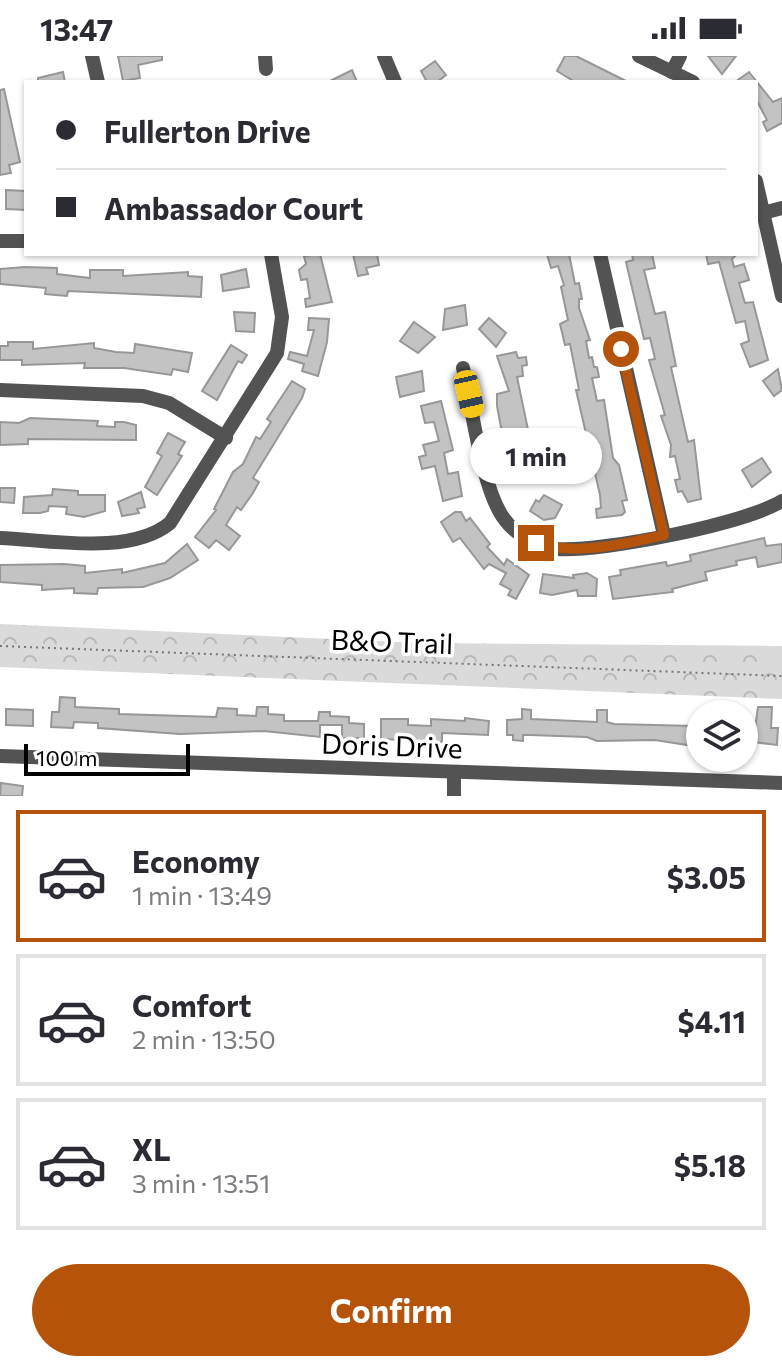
<!DOCTYPE html>
<meta charset="utf-8">
<style>
:root{--surface:#fff;--page:#f7f7f7;--text:#2b2b33;--muted:#7c7c81;--line:#e1e1e2;--accent:#b45309}
body{margin:0;font-family:Commissioner,sans-serif;background:var(--page);color:var(--text);height:100vh;display:flex;flex-direction:column;font-size:30px;white-space:nowrap}
*{box-sizing:border-box;margin:0}
p{font-size:26px;color:var(--muted)}
.icon{flex:none;width:44px;height:44px;fill:none;stroke:currentColor;stroke-width:2;stroke-linecap:round;stroke-linejoin:round}
.map{position:relative;height:740px;overflow:hidden}
.sheet{display:flex;flex-direction:column;background:var(--surface);flex:1}
.sheet>*{flex:none}
.hud{position:absolute;left:24px;top:24px;width:734px;height:176px;border-radius:0px;box-shadow:0 2px 6px #0004;display:grid;align-content:center;height:176px;padding:0 32px;background:var(--surface)}
.fabs{position:absolute;left:686px;top:644px;display:grid;gap:16px}
.fabs a{display:grid;place-items:center;width:72px;height:72px;border-radius:50%;background:var(--surface);box-shadow:0 2px 6px #0004;font-size:40px}
.scale{position:absolute;left:24px;bottom:20px;width:166px;box-sizing:border-box;padding-left:8px;border:4px solid #000;border-top:0;font-size:22px;line-height:28px;white-space:nowrap;color:#000;-webkit-text-stroke:6px #fff;paint-order:stroke}
.end{position:absolute;width:36px;height:36px;margin:-18px;border:10px solid #b45309;background:#fff;box-shadow:0 0 0 4px #fff}
.from{border-radius:50%}
.bubble{position:absolute;height:56px;border-radius:28px;background:var(--surface);box-shadow:0 2px 6px #0004;font-size:26px;font-weight:700;line-height:56px;text-align:center}
.car{position:absolute;width:24px;height:48px;margin:-24px -12px;border-radius:10px;box-shadow:0 0 6px 2px #0007;background:linear-gradient(#f5c518 24%,#345 0 40%,#f5c518 0 76%,#345 0 86%,#f5c518 0)}
.hud b{display:flex;align-items:center;gap:28px;height:76px;font-size:30px}
.hud b+b{border-top:2px solid var(--line)}
.hud i{width:20px;height:20px;background:var(--text)}
ul{padding:14px 0 0;list-style:none}
li{display:flex;align-items:center;gap:24px;height:132px;margin:0 16px 12px;padding:0 16px;border:4px solid var(--line);border-radius:0px}
li div{flex:1}
li b{display:block;font-size:30px}
li em{font-style:normal;font-weight:700}
li.current{border-color:var(--accent)}
li>.icon{width:72px;height:72px;stroke-width:1.5}
.cta{display:flex;gap:16px;margin-top:auto;padding:16px 32px}
.cta a{flex:1;height:92px;border-radius:48px;background:var(--accent);color:#fff;font-size:32px;font-weight:700;line-height:92px;text-align:center}
.status{display:flex;justify-content:space-between;align-items:center;height:56px;padding:0 40px;background:var(--surface);direction:ltr}
.status svg{height:22px;fill:currentColor}
.map>svg:first-child{display:block}
</style>
<div class="status"><b>13:47</b><svg viewBox="0 0 49 12"><path d="M0 12V9h3v3zM5 12V6h3v6zM10 12V3h3v9zM15 12V0h3v12zM26 1h20v11H26zM47 4h2v5h-2z"/></svg></div>
<div class="map">
<svg width="782" height="740" viewBox="0 0 782 740">
<defs>
<pattern id="forest-crowns" width="20" height="18" patternUnits="userSpaceOnUse" patternTransform="scale(2)"><rect width="20" height="18" fill="#dadada"/><path d="M2 6a3 3 0 1 1 6 0M12 15a3 3 0 1 1 6 0" fill="none" stroke="#b9b9b9"/></pattern>
</defs>
<rect width="100%" height="100%" fill="#fff"/>
<!-- forest -->
<polygon fill="url(#forest-crowns)" points="0,568 420,587 782,590 782,643 0,611"/>
<!-- building -->
<g fill="#c3c3c3" stroke="#979797" stroke-width="2">
<polygon points="118,0 162,0 162,4 138,9 140,22 123,25"/>
<polygon points="565,0 576,0 628,26 575,26 557,15"/>
<polygon points="708,0 736,0 722,18"/>
<polygon points="435,5 446,19 437,26 427,26 421,15"/>
<polygon points="352,14 357,26 328,26"/>
<polygon points="63,16 65,26 38,26 38,22"/>
<polygon points="749,16 773,46 782,42 782,67 767,75 763,66 767,64 756,43 756,26 735,26"/>
<polygon points="4,33 20,106 9,109 11,117 0,119 0,34"/>
<polygon points="6,134 26,135 26,154 6,153"/>
<polygon points="320,198 332,246 306,251 305,243 310,242 307,223 301,224 299,214 306,208 304,200"/>
<polygon points="353,198 377,198 379,209 366,212 368,218 358,220"/>
<polygon points="547,198 569,198 575,228 579,227 582,243 579,243 579,252 590,284 586,285 589,302 592,301 594,311 597,311 599,321 592,322 597,345 604,344 613,402 619,409 627,444 622,445 625,456 622,459 597,462 596,453 601,452 600,439 576,334 579,334 570,288 565,289 560,268 568,264 561,231 564,229 558,210 551,212"/>
<polygon points="632,198 652,198 655,212 644,214 655,258 665,256 676,310 671,311 688,386 694,384 701,443 688,446 682,435 678,436 675,424 680,423 675,400 670,401 671,389 661,360 665,359 649,304 655,303 650,282 644,283 626,206 633,204"/>
<polygon points="706,198 737,198 732,203 734,211 744,208 749,224 739,227 745,247 753,246 768,304 750,311 741,288 749,285 745,265 736,267 719,206 708,208"/>
<polygon points="25,211 57,212 57,218 90,222 90,214 123,214 123,220 188,216 188,220 202,221 201,241 68,235 67,240 45,238 46,232 0,228 0,213"/>
<polygon points="246,213 249,231 223,235 221,219"/>
<polygon points="465,249 467,269 443,274 445,253"/>
<polygon points="234,256 255,257 254,276 236,275"/>
<polygon points="309,262 329,263 327,286 318,320 302,315 304,308 288,303 290,296 307,300 314,274 308,274"/>
<polygon points="489,262 506,277 496,291 479,273"/>
<polygon points="414,266 435,281 418,297 400,285"/>
<polygon points="8,286 33,286 33,293 94,287 94,292 116,296 134,297 135,288 192,297 188,316 173,313 171,319 124,312 84,312 85,307 22,309 22,304 0,304 0,290 8,290"/>
<polygon points="231,289 247,299 242,307 238,305 217,344 202,335"/>
<polygon points="516,296 518,302 526,301 527,309 522,310 523,320 517,321 531,388 523,391 530,424 513,427 512,403 507,381 503,382 497,350 497,338 509,335 497,300"/>
<polygon points="778,313 782,334 774,340 763,325"/>
<polygon points="422,315 424,335 400,341 396,321"/>
<polygon points="292,325 305,333 302,342 253,422 259,426 253,437 241,454 237,451 226,469 240,480 229,494 216,484 209,492 195,481 216,454 214,453 233,416 243,408 256,381 260,383 271,366 267,363"/>
<polygon points="441,345 453,394 444,397 448,418 458,416 462,440 443,445 435,410 422,413 419,401 426,399 423,389 439,385 434,366 425,367 421,350"/>
<polygon points="30,362 98,365 97,370 115,371 115,366 124,366 136,369 136,384 28,383 28,388 0,389 0,366 19,367"/>
<polygon points="168,377 185,386 178,398 182,400 157,439 145,431 162,400 157,397"/>
<polygon points="762,402 771,416 752,431 742,414"/>
<polygon points="0,432 15,432 14,447 0,446"/>
<polygon points="53,433 78,435 78,439 105,439 105,455 84,461 66,458 67,451 49,450 48,455 40,457 23,457 24,441 52,439"/>
<polygon points="141,436 145,451 137,453 139,457 122,460 118,446"/>
<polygon points="544,439 562,449 555,462 544,464 530,455 536,444 539,446"/>
<polygon points="455,456 461,456 466,465 470,462 490,488 487,491 504,509 507,503 529,519 516,543 508,539 511,534 500,528 506,517 489,508 484,513 460,482 453,486 441,466"/>
<polygon points="764,482 766,490 782,488 782,506 758,511 756,501 736,505 737,509 705,516 707,524 672,533 673,536 613,543 609,521 621,519 620,514 666,506 667,510 691,505 690,499"/>
<polygon points="187,488 198,504 170,522 143,531 98,532 97,538 74,537 74,532 42,534 42,529 0,526 0,509 64,508 85,510 85,517 122,513 122,517 165,507"/>
<polygon points="587,517 597,523 596,540 578,540 577,534 552,539 540,537 543,518 574,522 573,519"/>
<polygon points="60,641 75,642 75,651 119,653 119,658 216,661 218,652 237,653 237,659 256,660 257,651 268,651 268,658 284,659 284,665 318,665 319,656 330,656 330,660 349,661 349,667 364,668 364,682 342,682 342,669 320,669 320,681 264,675 180,678 98,672 98,667 74,666 73,672 51,671 52,656 59,656"/>
<polygon points="758,651 772,651 771,672 778,672 777,689 753,686"/>
<polygon points="6,653 33,654 33,670 6,669"/>
<polygon points="522,653 531,654 531,663 597,666 597,654 607,654 607,666 614,668 694,670 693,686 687,686 687,689 655,684 597,685 587,681 530,679 523,679 523,685 513,684 513,679 507,679 507,664 522,663"/>
<polygon points="465,662 489,665 488,679 442,677 442,686 381,683 381,663 408,663 408,669 431,670 431,663 465,665"/>
<polygon points="1,727 23,730 22,740 0,740"/>
</g>
<g fill="none" stroke-linecap="round" stroke-linejoin="round">
<!-- path -->
<polyline stroke="#757575" stroke-width="2" stroke-dasharray="2 4" stroke-linecap="butt" points="0,590 782,620"/>
<!-- minor -->
<g stroke="#535353" stroke-width="14">
<polyline points="92,0 98,26"/>
<polyline points="265,0 266,13"/>
<polyline points="384,0 395,26"/>
<polyline points="639,0 693,26"/>
<polyline points="672,16 680,0"/>
<polyline points="756,125 782,240"/>
<polyline points="763,157 782,152"/>
<polyline points="0,185 26,185"/>
<polyline points="600,198 664,479"/>
<path d="M 463,312 C 472,351 482,435 505,464 C 517,480 538,491 557,493 C 603,496 744,468 782,445"/>
<polyline points="0,334 143,340 169,347 226,382"/>
<path d="M 0,482 C 50,484 130,500 170,467 L 277,297 L 282,261 L 271,198"/>
<polyline points="0,700 782,727"/>
<polyline points="454,740 454,717"/>
</g>
</g>
<g fill="none" stroke-linecap="round" stroke-linejoin="round">
<!-- route -->
<path stroke="#b45309" stroke-width="10" d="M 536,487 C 576,500 624,488 664,479 L 621,293"/>
</g>
<g text-anchor="middle" dominant-baseline="central" stroke-width="7" stroke-linejoin="round" paint-order="stroke">
<!-- street labels -->
<g font-size="28" fill="#000" stroke="#fff">
<text transform="translate(392 585) rotate(2)">B&amp;O Trail</text>
<text transform="translate(392 689) rotate(2)">Doris Drive</text>
</g>
</g>
</svg>
<div class="fabs">
<a><svg class="icon" aria-label="layers" viewBox="0 0 24 24"><path d="M12 4l9 5-9 5-9-5zM3 14l9 5 9-5"/></svg></a>
</div>
<div class="scale">100 m</div>
<i class="end from" style="left:621px;top:293px"></i>
<i class="end" style="left:536px;top:487px"></i>
<div class="bubble" style="left:470px;top:372px;width:132px">1 min</div>
<i class="car" style="left:469px;top:338px;rotate:167deg"></i>
<div class="hud">
<b><i class="from"></i>Fullerton Drive</b>
<b><i></i>Ambassador Court</b>
</div>
</div>
<section class="sheet">
<ul>
<li class="current"><svg class="icon" aria-label="car" viewBox="0 0 24 24"><path d="M5 17H2v-5l4-1 3-4h7l3 4 3 1v5h-3M9 17h6M6 11h13"/><circle cx="7" cy="17" r="2"/><circle cx="17" cy="17" r="2"/></svg><div><b>Economy</b><p>1 min · 13:49</p></div><em>$3.05</em></li>
<li><svg class="icon" aria-label="car" viewBox="0 0 24 24"><path d="M5 17H2v-5l4-1 3-4h7l3 4 3 1v5h-3M9 17h6M6 11h13"/><circle cx="7" cy="17" r="2"/><circle cx="17" cy="17" r="2"/></svg><div><b>Comfort</b><p>2 min · 13:50</p></div><em>$4.11</em></li>
<li><svg class="icon" aria-label="car" viewBox="0 0 24 24"><path d="M5 17H2v-5l4-1 3-4h7l3 4 3 1v5h-3M9 17h6M6 11h13"/><circle cx="7" cy="17" r="2"/><circle cx="17" cy="17" r="2"/></svg><div><b>XL</b><p>3 min · 13:51</p></div><em>$5.18</em></li>
</ul>
<div class="cta"><a>Confirm</a></div>
</section>
